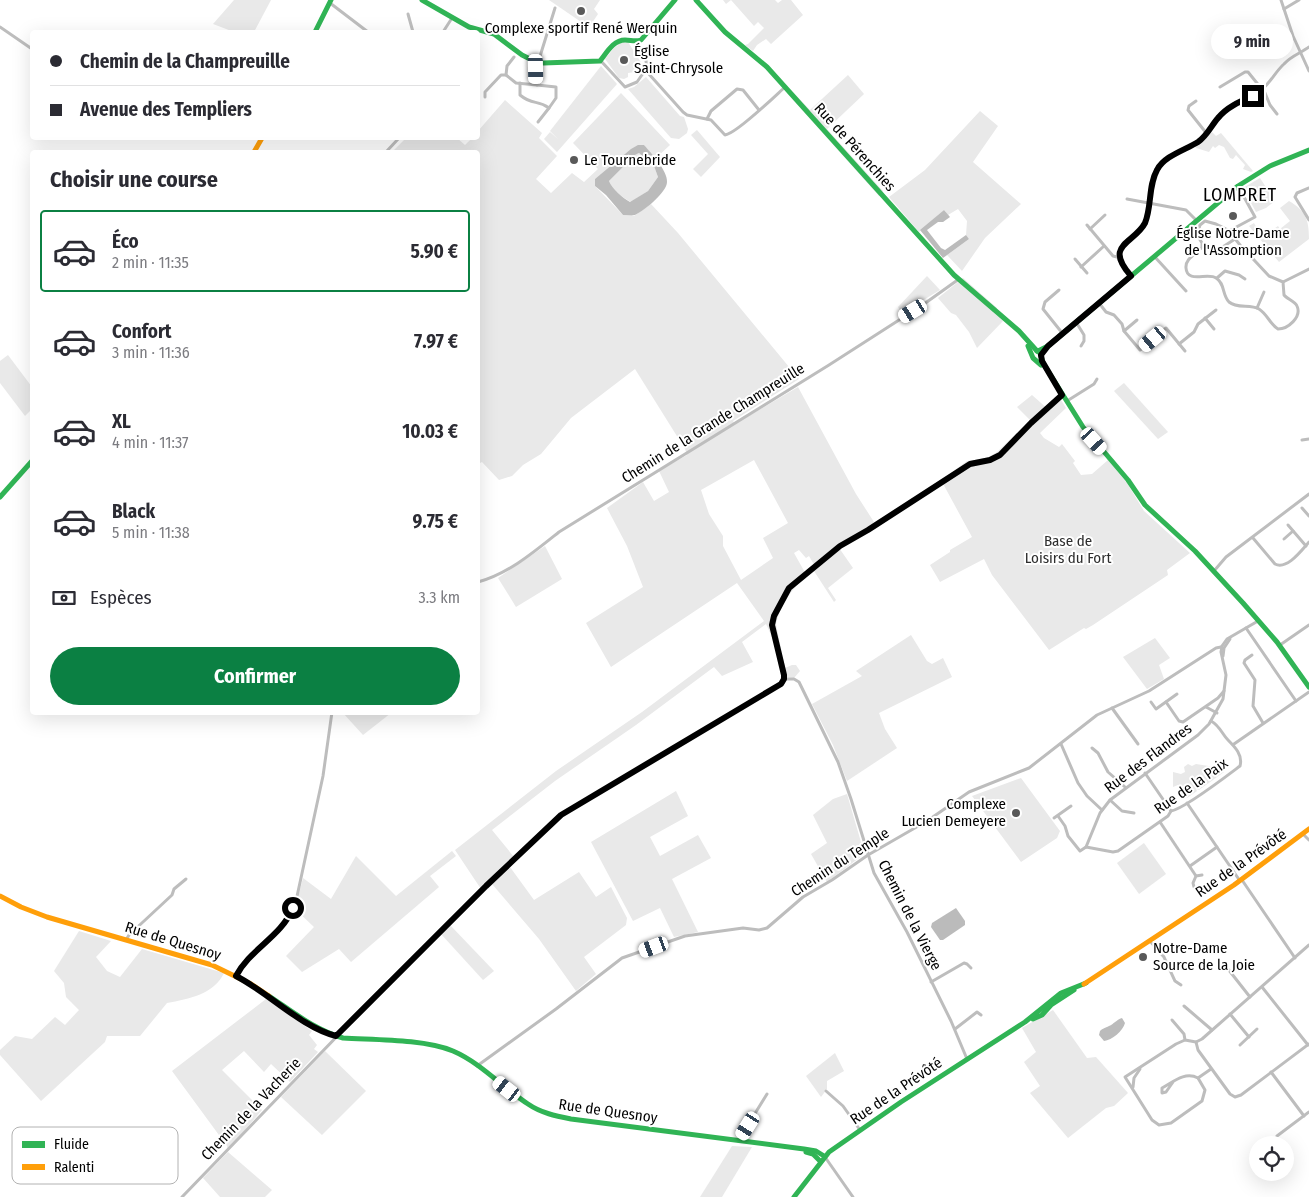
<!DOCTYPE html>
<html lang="fr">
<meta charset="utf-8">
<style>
:root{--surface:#fff;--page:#f2f2f3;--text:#2b2b33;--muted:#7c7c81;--line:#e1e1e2;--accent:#0b8043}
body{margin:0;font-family:"Fira Sans Condensed",sans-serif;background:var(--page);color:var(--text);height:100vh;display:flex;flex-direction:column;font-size:19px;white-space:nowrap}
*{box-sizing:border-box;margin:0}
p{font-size:16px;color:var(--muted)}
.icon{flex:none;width:28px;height:28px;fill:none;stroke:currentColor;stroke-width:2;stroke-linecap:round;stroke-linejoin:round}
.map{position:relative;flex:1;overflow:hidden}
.sheet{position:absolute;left:30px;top:150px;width:450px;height:565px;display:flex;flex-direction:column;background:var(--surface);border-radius:5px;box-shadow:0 5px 20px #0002}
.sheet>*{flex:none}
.top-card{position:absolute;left:30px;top:30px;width:450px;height:110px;border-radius:5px;box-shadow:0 5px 20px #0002;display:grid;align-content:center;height:110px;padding:0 20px;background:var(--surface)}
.tools{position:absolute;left:1249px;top:1136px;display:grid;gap:10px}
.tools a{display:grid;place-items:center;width:45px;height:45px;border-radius:50%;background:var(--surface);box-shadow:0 5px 20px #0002;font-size:25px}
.end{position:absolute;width:22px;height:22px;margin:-11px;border:6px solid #000;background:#fff;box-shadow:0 0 0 2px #fff}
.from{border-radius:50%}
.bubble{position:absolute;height:35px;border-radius:18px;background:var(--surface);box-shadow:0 5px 20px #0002;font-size:16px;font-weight:700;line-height:35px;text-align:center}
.car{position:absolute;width:15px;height:30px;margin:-15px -8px;border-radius:6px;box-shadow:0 0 4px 1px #0007;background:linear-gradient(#fff 24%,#345 0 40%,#fff 0 76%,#345 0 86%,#fff 0)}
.top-card b{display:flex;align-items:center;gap:18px;height:48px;font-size:19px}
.top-card b+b{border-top:1px solid var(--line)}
.top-card i{width:12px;height:12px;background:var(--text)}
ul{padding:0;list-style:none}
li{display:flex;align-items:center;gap:15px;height:82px;margin:0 10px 8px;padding:0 10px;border:2px solid transparent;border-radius:5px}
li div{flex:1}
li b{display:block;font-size:19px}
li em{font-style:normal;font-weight:700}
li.selected{border-color:var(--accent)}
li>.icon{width:45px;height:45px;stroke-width:1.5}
h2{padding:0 20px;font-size:22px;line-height:60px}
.pay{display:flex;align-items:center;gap:12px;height:55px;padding:0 20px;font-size:19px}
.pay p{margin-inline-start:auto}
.button{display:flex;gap:10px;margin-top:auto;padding:10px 20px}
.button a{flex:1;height:58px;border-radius:30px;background:var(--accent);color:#fff;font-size:20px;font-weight:700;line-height:58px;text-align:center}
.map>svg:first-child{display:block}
</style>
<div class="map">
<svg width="1309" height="1197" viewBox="0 0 1309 1197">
<rect width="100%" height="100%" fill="#fff"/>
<!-- green -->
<g fill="#e9e9e9" fill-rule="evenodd">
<polygon points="234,0 271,0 254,32 234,32 213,24"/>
<polygon points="549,0 600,0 594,9 598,14 590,26 587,26"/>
<polygon points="723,0 775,0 778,3 782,0 791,0 803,15 771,44 766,39 757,45 753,51 745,45 748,44 764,28 758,22 754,26 731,0 726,4"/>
<polygon points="622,42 628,42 642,64 635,72 628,73 628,77 624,79 619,78 605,59 614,48"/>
<polygon points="601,66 617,84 557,152 544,139 550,132 559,140 550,131"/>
<polygon points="848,75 864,94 827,129 883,191 879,196 787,93 791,90 810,110"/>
<polygon points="646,77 680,116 684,117 688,129 687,133 679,139 671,138 628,89 634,87"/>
<path d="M 621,93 L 670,145 L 655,159 L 644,145 L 595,179 L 595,186 L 623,215 L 634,216 L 651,204 L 678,233 L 799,379 L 733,421 L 735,424 L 798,387 L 856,494 L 874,522 L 871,526 L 872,530 L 858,537 L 856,534 L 837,545 L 853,568 L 828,588 L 836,600 L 834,602 L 814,571 L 816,568 L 809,556 L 806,558 L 799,550 L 794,553 L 807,576 C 792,588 780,605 776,624 L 785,668 L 792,665 L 796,665 L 800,671 L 794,678 L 783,677 L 778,650 L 766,624 L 742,642 L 753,662 L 722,676 L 714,667 L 636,725 L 555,781 L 492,830 L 514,857 L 481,889 L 455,850 L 556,771 L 642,712 L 764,621 L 737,583 L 611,667 L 586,623 L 643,587 L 627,546 L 607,508 L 643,482 L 654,501 L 669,492 L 659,471 L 687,455 L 685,449 L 635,369 L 571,418 L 541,454 L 523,465 L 512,476 L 499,480 L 482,462 L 478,464 L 478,152 L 392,152 L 406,138 L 457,138 L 465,145 L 472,138 L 478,138 L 478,131 L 505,100 L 542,133 L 539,138 L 557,156 L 536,179 L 551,193 L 572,173 L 584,182 L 598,169 L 573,143 ZM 754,460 L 788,523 L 763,538 L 773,558 L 741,580 L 723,546 L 723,536 L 709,514 L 701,490 Z"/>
<polygon points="980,111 998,126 973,162 1021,204 985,238 962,271 947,255 969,239 966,235 967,221 958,209 948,215 944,210 919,232 889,197 925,170"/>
<polygon points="697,130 720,157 701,177 693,169 708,154 691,135"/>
<polygon points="1212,132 1216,136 1221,133 1253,171 1251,172 1243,169 1245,165 1236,155 1233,159 1230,158 1224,147 1219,145 1215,148 1213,146 1209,152 1196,148 1195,146 1203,142"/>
<path d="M 639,153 L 654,166 L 658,177 L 648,191 L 631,202 C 623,198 612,189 609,181 L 635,155 Z"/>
<polygon points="1260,178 1275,201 1266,208 1256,212 1243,188"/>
<path d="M 1289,201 C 1306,211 1309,220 1309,239 L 1279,262 L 1249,226 L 1254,223 L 1262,237 L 1278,226 L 1280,229 L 1290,221 L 1280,208 Z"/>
<polygon points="927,276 940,290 902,313 898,307"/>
<polygon points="963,278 997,308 993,312 1003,321 977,348 969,332 956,315 951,313 938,298"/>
<polygon points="8,355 32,387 32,409 25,416 0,383 0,361"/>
<polygon points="1124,383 1168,432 1158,439 1114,391"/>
<polygon points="1032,395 1049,410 1061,400 1066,408 1040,433 1044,438 1059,447 1062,444 1075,461 1073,463 1081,475 1092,474 1108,460 1127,483 1144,511 1190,553 1167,570 1168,575 1093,625 1086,629 1084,628 1049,650 992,575 984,559 940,582 930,565 950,552 950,550 972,537 941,480 967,461 987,458 997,452 1030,420 1017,407"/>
<polygon points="545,546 562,579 516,607 498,578"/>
<polygon points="911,635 927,661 932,664 943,658 952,677 879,713 885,729 897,748 847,781 833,745 812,704 862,676 856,671"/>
<polygon points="1155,638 1170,658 1159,665 1164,679 1147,689 1123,657"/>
<polygon points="343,713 391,713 363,735"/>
<polygon points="1188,764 1192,766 1196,764 1215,767 1218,771 1223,770 1224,772 1199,790 1196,789 1197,791 1187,798 1178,785 1173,787 1173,772 1181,774 1185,772 1184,767"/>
<polygon points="1021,778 1060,831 1057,838 1021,862 972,796"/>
<polygon points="676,791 688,816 650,837 660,856 698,835 711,858 672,879 698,932 674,937 660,908 633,921 591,842"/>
<polygon points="847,794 863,849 863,855 827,882 811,854 827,843 813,815 833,799"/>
<polygon points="1144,843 1166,874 1139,894 1117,863"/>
<polygon points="452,851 456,856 430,876 439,887 351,962 339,949 302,972 286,956 314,927 295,909 303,878 331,899 356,856 396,896"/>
<polygon points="510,867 534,900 579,872 596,897 611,887 627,918 626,925 584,957 596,974 576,991 539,939 492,884"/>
<polygon points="450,925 494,971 483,980 441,934"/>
<path d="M 79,931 L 111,941 L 96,957 L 107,971 L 120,977 L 142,949 L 224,973 C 214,994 189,999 167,1003 L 140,1036 L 107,1036 L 105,1042 L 41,1101 L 0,1055 L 0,1050 L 15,1036 L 32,1039 L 55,1017 L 65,1025 L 79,1010 L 66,997 L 64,983 L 54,971 Z"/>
<polygon points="266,999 312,1031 309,1035 317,1045 314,1049 318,1052 290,1082 271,1064 264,1072 244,1051 222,1070 262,1110 228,1150 227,1146 172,1071"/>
<polygon points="1053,1010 1087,1058 1096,1057 1128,1093 1114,1106 1106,1108 1068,1138 1030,1093 1040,1086 1024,1062 1036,1052 1022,1028"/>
<polygon points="325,1051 366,1091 322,1135 281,1097"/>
<polygon points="835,1053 844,1071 827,1081 827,1089 821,1097 806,1076"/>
<polygon points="732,1146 752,1147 722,1197 700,1197"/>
<polygon points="228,1152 272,1190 265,1197 220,1197 203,1178"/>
</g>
<!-- water -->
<g fill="#bbb" fill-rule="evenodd">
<path d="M 638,145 L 644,145 C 651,153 668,171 667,182 C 667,192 644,211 635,215 C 632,216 627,215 623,215 L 606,195 L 595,186 L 595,179 L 631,149 ZM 639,153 L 654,166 L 658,177 L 648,191 L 630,202 C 623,198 612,189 609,181 L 635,155 Z"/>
<polygon points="944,210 950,217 943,222 938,222 927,230 941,248 945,250 966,235 969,239 943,258 920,230"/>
<polygon points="956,908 965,921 965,925 943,940 940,940 931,927 932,923"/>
<path d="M 1122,1018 L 1125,1023 C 1123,1031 1112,1040 1104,1041 L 1099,1035 L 1100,1031 C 1103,1028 1105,1028 1109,1026 C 1114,1024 1116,1020 1122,1018 Z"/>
</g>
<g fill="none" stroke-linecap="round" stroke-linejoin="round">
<!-- street -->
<g stroke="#bdbdbd" stroke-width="3">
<polyline points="1281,0 1293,36 1309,71"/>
<polyline points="330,3 368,32"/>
<polyline points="1284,9 1299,0"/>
<polyline points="408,14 413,32"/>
<polyline points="0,27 32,49"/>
<polyline points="443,32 452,18"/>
<path d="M 637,42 L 639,49 L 646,61 L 648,73 L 683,112 L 687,115 L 711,120 L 725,135 C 736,134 774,97 785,87"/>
<polyline points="601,61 625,87 637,82 646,69"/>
<polyline points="506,75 507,66 514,57"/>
<path d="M 520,83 L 520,95 C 533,106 537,99 549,108 L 556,98 L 556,87 L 537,85"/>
<polyline points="1220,87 1245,72 1248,72 1265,93 1270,105 1277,114"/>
<polyline points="485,97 485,92 501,75 506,75 516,83 537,85 537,66 555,8"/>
<polyline points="1196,101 1189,106 1188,110 1207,134"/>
<polyline points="707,119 711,111 737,89 743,90 759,110"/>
<polyline points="538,122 549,108"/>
<polyline points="386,152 399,138"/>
<polyline points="1309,188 1297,193 1295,197 1309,220"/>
<polyline points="1127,199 1186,210 1196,220"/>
<path d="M 1205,221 L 1216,224 L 1228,230 L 1240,245 L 1269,276 L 1283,282 L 1284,295 C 1287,299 1295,301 1297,306 C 1302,317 1288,329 1278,329 C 1270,324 1267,314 1259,309 C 1250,304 1237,309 1229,302 C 1222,295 1225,283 1216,278 C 1208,272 1187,284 1186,268 C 1185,258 1197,254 1202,247 L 1202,243 L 1197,235 L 1200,225 Z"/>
<polyline points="1087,225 1113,256 1121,258"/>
<polyline points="1090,229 1105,215"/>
<polyline points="1229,231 1255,217 1238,186"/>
<polyline points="1218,250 1235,239"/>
<polyline points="1154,256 1186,291"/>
<polyline points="1075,259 1087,273"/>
<polyline points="1081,267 1104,246"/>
<path d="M 1131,276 C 1104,245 1132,245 1144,223 C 1153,207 1147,184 1158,168 C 1167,154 1189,150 1202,139 C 1210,132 1215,120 1223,113 C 1234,103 1247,100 1259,92 C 1270,84 1275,72 1284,64 C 1291,56 1301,53 1309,47"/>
<polyline points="1217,278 1225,271 1239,275 1245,279"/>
<polyline points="1283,282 1309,269"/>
<polyline points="1059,290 1045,302 1043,309 1063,334"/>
<polyline points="1099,303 1106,312 1114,315 1122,324 1124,331 1140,350 1166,328 1185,351"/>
<polyline points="1257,308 1264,292"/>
<polyline points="1205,318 1214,329"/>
<polyline points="1076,322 1084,335 1084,341 1081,346"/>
<polyline points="1124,331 1137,320"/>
<polyline points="1179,344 1194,332 1198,324 1216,310"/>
<polyline points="1067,401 1094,384 1097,379"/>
<polyline points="1302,440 1309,439"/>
<polyline points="1302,508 1309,516"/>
<polyline points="1288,525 1306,546"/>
<path d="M 1253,538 L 1275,564 C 1287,570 1301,551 1309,542"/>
<polyline points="1284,539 1293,531"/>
<polyline points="1214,571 1226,557 1309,494"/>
<path d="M 478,582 C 508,574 534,552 559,532 L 829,365 L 924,304 L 959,279"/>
<polyline points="1246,628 1296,701"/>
<polyline points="1280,645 1309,625"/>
<polyline points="1252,655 1245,660 1244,663 1255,680 1253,706 1263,723"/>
<polyline points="1223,656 1224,648 1230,639"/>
<polyline points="784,679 794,679 799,682 838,762 851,799 874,873 907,932 951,1021 967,1059"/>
<polyline points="1151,702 1156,709 1177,694"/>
<polyline points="1166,702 1179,721 1183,722 1218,698 1224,691"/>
<polyline points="1206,707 1217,713"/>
<polyline points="1112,708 1138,744"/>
<polyline points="1061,744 1078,783 1087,796 1102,810"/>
<polyline points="1234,744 1309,692"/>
<polyline points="1092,748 1098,753 1108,772 1125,787"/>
<polyline points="1145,773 1171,811"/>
<polyline points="1110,800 1122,811 1134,813"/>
<polyline points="1187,803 1240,881"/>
<path d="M 1058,816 L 1065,826 L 1068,836 L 1080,851 L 1086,847 L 1113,852 L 1118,851 L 1168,816 L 1171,811 C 1184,809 1228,775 1240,766 C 1243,755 1235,747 1228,740 C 1222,734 1220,726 1211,721"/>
<polyline points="1054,818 1071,806"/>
<polyline points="1160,822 1196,876"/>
<polyline points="1303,834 1309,840"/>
<polyline points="1086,847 1100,813 1110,800 1198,735 1209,724 1223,699 1226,675 1221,652 1222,646 1227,639 1258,621"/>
<polyline points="1190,866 1217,847"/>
<polyline points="1242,880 1295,958"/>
<polyline points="1194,887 1193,883 1196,876 1202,875"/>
<polyline points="126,940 129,935 172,895 174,889 186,879"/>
<polyline points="1150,941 1164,957 1175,981 1181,985"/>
<polyline points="1309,945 1202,1039 1196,1042 1198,1050 1230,1094 1235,1097 1241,1095 1309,1044"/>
<polyline points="1228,969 1250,997"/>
<polyline points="236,976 240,968 279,930 289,916 296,901 323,776 332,712"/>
<polyline points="931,982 964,963 967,964 971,968"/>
<polyline points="1262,987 1308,1045"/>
<polyline points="1184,1006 1212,1030"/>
<polyline points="1230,1014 1249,1037"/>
<polyline points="1172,1020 1184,1034 1185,1040 1196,1042"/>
<polyline points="955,1029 977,1012 981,1015"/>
<polyline points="1185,1040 1176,1044 1125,1077 1152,1120 1159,1125 1171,1123 1202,1101 1205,1090 1198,1078"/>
<polyline points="1240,1045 1257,1029"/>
<polyline points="477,1066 556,1009 622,958 685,936 743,928 759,930 767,928 803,897 832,880 868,855 927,821 969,792 1029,768 1097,715 1149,691 1216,648 1221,647"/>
<polyline points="1271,1072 1304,1116"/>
<path d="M 1173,1082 L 1166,1092 L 1162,1093 L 1162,1088 C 1173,1082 1185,1071 1198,1078 L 1211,1069"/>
<polyline points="1133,1087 1134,1078 1140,1069"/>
<polyline points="826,1091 843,1106 860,1130"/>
<polyline points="1277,1136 1309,1112"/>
<polyline points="738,1141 767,1094"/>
<polyline points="825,1157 853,1197"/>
<polyline points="182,1197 374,998 561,815 783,683 784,675 772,625 774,616 789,588 839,546 868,530 967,465 974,462 990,460 1000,455 1031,423 1062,395"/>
</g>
<!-- fast -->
<g stroke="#30b455" stroke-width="5">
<path d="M 422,0 L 469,27 L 494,34 L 522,55 L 534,61 L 543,63 L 600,61 C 606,54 613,40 625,40 C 631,40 635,42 641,40 L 675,0"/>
<polyline points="696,0 725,32 767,67 954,275 1019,331 1037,351"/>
<polyline points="315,32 331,0"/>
<polyline points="1028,346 1033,358 1041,365"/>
<polyline points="1037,351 1040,353 1043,363 1083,427 1128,480 1145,505 1195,551 1243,603 1277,642 1309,687"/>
<polyline points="1038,351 1048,346 1238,186 1270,166 1309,150"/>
<polyline points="0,497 32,461"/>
<path d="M 269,996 C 293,1012 315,1030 343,1038 C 376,1040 423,1039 453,1051 C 481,1063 503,1088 528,1104 C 541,1113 556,1116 571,1119 L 804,1149 L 816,1151 L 824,1156"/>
<polyline points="1033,1019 1042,1015 1051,1005 1074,990"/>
<polyline points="806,1152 813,1154 820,1161"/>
<polyline points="794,1197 829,1152 901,1102 1025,1022 1061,993 1086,983"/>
</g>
<!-- slow -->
<g stroke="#ff9f0a" stroke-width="5">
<polyline points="254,152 262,138"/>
<polyline points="0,896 21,907 47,917 212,965 251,984 269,996"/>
<polyline points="1084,984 1234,885 1309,829"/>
</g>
</g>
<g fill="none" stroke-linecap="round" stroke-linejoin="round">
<!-- route -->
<path stroke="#000" stroke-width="6" d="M 293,908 C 281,937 250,949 236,976 C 269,993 301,1027 336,1036 L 486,886 L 561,815 L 781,684 L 784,679 L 784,675 L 772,625 L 774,616 L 789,588 L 840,546 L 868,530 L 970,464 L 990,460 L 1000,455 L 1031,423 L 1062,395 L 1042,361 L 1041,355 L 1048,346 L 1131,276 C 1103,244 1134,244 1145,223 C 1152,206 1148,186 1157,170 C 1164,156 1185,150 1198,142 C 1207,136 1211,126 1218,118 C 1227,107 1239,102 1253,96"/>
</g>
<!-- markers -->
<g fill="#595959" stroke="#fff" stroke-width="2">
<circle cx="581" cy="11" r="5"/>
<circle cx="624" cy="60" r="5"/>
<circle cx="574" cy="160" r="5"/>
<circle cx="1233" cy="216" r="5"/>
<circle cx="1016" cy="813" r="5"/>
<circle cx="1143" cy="957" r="5"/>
</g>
<g text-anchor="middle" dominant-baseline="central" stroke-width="4" stroke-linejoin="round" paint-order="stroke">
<!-- poi labels -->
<g font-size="15" fill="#000" stroke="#fff" text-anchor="start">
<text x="581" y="28" text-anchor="middle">Complexe sportif René Werquin</text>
<text x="634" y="51">Église<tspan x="634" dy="17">Saint-Chrysole</tspan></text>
<text x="584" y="160">Le Tournebride</text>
<text x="1233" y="233" text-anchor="middle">Église Notre-Dame<tspan x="1233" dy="17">de l'Assomption</tspan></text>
<text x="1006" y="804" text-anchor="end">Complexe<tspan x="1006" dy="17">Lucien Demeyere</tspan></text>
<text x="1153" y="948">Notre-Dame<tspan x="1153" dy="17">Source de la Joie</tspan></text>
</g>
<!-- street labels -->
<g font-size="15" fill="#000" stroke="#fff">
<text transform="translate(855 147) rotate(48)">Rue de Pérenchies</text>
<text transform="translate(713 423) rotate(-32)">Chemin de la Grande Champreuille</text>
<text transform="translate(1148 758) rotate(-37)">Rue des Flandres</text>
<text transform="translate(1191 786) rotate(-35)">Rue de la Paix</text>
<text transform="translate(840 862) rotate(-33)">Chemin du Temple</text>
<text transform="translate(1241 863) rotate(-35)">Rue de la Prévôté</text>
<text transform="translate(910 915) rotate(63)">Chemin de la Vierge</text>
<text transform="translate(173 941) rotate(17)">Rue de Quesnoy</text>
<text transform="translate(896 1091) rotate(-34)">Rue de la Prévôté</text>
<text transform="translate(251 1109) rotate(-46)">Chemin de la Vacherie</text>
<text transform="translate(608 1111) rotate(8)">Rue de Quesnoy</text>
</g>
<!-- park labels -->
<g font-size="15" fill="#2e2e2e" stroke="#fff">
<text x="1068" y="541">Base de<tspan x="1068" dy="17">Loisirs du Fort</tspan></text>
</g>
<!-- quarter labels -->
<g font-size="18" letter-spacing="1" fill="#000" stroke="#fff">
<text x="1240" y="195">LOMPRET</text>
</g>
</g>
<!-- legend -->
<rect x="12" y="1127" width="166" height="57" rx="8" fill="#fff" stroke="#b2b2b2" stroke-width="1"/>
<rect x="22" y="1141" width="23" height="7" fill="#30b455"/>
<rect x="22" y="1164" width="23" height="6" fill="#ff9f0a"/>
<g font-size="14" fill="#000">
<text x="54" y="1149">Fluide</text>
<text x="54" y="1172">Ralenti</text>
</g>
</svg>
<div class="tools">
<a><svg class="icon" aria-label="locate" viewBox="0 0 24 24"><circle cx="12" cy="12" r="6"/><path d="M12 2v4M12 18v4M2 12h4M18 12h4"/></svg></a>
</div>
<i class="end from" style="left:293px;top:908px"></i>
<i class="end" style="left:1253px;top:96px"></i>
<div class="bubble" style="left:1211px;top:24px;width:82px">9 min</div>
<i class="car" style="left:536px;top:69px;rotate:179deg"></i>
<i class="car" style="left:913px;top:311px;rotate:239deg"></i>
<i class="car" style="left:1153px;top:339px;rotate:230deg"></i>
<i class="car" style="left:1094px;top:441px;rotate:138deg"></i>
<i class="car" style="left:654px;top:947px;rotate:250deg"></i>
<i class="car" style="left:507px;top:1089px;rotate:308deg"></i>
<i class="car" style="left:748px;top:1126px;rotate:212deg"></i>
<div class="top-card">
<b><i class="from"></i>Chemin de la Champreuille</b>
<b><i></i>Avenue des Templiers</b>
</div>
<section class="sheet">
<h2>Choisir une course</h2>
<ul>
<li class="selected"><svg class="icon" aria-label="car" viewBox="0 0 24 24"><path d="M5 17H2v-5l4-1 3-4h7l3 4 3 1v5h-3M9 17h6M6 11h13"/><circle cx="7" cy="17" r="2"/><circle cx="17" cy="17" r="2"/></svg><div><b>Éco</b><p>2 min · 11:35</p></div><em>5.90 €</em></li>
<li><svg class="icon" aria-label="car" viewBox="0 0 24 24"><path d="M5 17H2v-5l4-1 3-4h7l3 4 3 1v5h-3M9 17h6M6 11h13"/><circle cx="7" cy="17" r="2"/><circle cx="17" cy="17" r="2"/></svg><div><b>Confort</b><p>3 min · 11:36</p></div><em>7.97 €</em></li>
<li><svg class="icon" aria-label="car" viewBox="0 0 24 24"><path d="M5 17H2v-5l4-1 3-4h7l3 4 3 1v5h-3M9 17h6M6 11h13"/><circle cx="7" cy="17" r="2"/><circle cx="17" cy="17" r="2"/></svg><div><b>XL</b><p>4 min · 11:37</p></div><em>10.03 €</em></li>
<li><svg class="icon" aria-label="car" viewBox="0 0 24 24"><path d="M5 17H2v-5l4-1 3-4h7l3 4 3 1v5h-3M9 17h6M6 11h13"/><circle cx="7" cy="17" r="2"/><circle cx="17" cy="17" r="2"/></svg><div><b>Black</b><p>5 min · 11:38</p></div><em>9.75 €</em></li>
</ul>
<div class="pay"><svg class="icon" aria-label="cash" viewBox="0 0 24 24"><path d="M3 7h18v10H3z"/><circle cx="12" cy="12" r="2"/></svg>Espèces<p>3.3 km</p></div>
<div class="button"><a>Confirmer</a></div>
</section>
</div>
